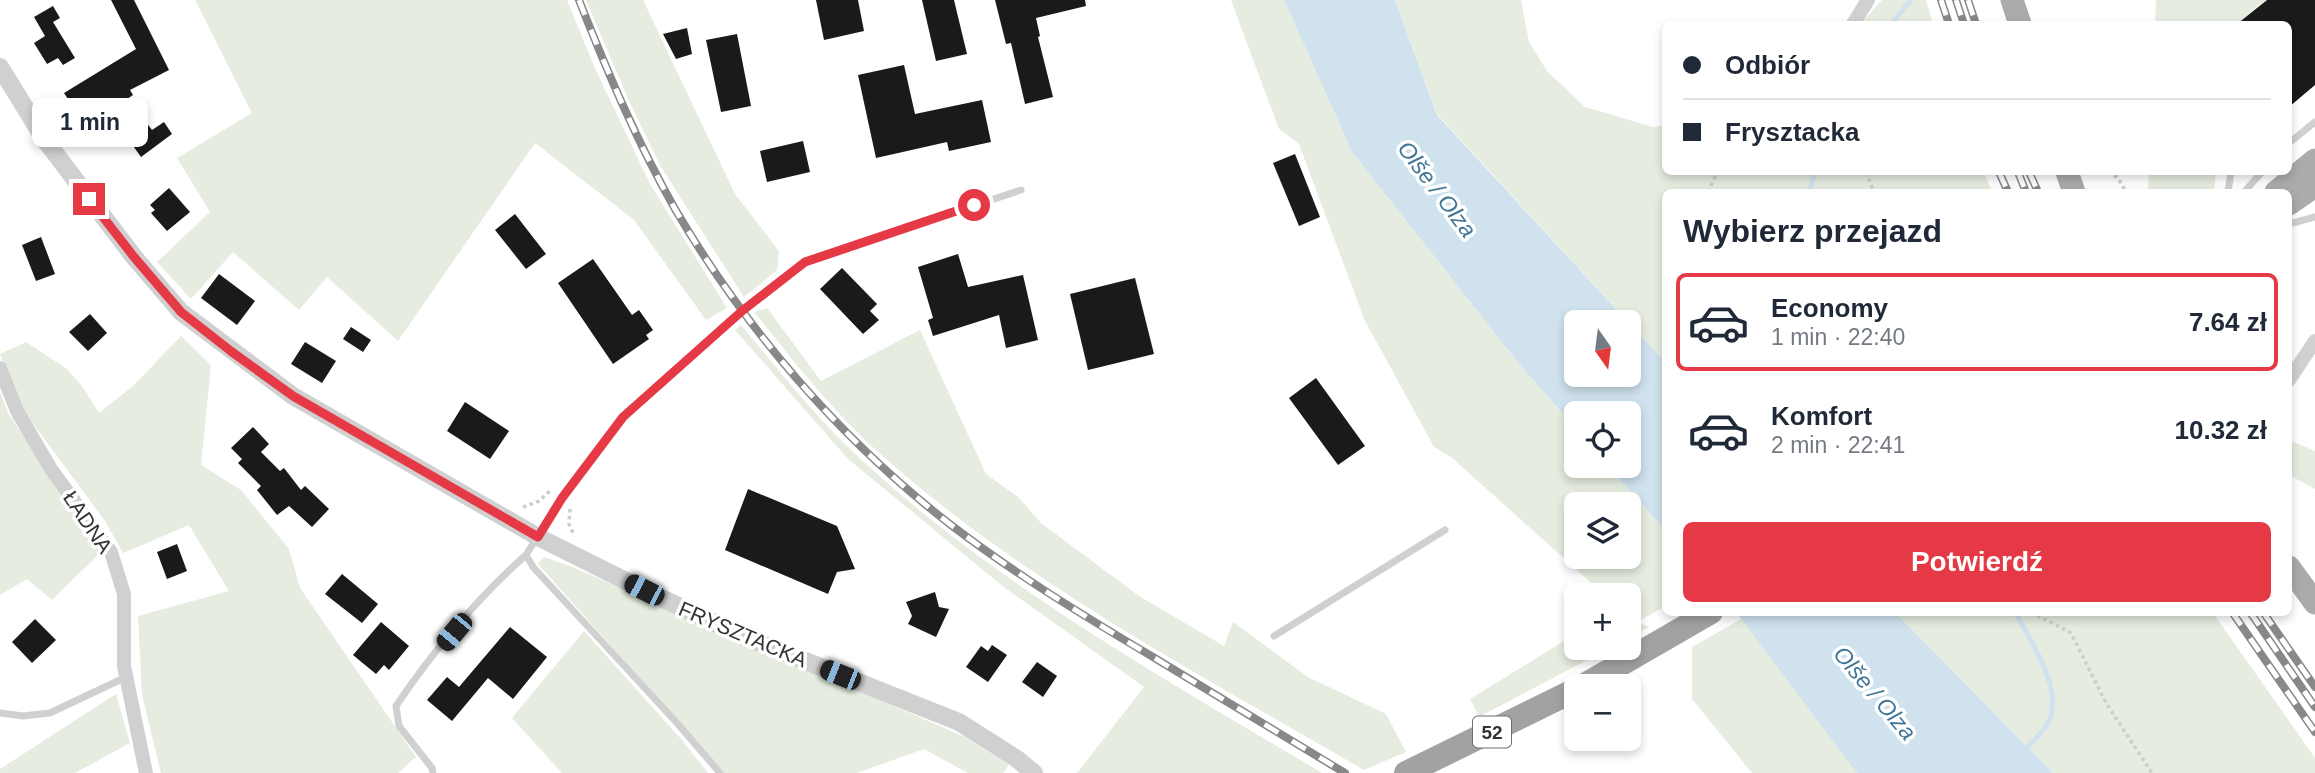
<!DOCTYPE html>
<html lang="pl">
<meta charset="utf-8">
<style>
:root{--surface:#fff;--page:#f6f6f7;--text:#1f2937;--muted:#747a83;--line:#e0e1e3;--accent:#e63946}
body{margin:0;font-family:Arial,sans-serif;background:var(--page);color:var(--text);height:100vh;display:flex;flex-direction:column;font-size:26px;white-space:nowrap}
*{box-sizing:border-box;margin:0}
p{font-size:23px;color:var(--muted)}
.icon{flex:none;width:38px;height:38px;fill:none;stroke:currentColor;stroke-width:2;stroke-linecap:round;stroke-linejoin:round}
.map{position:relative;flex:1;overflow:hidden}
.details{position:absolute;left:1662px;top:189px;width:630px;height:427px;display:flex;flex-direction:column;background:var(--surface);border-radius:10px;box-shadow:0 4px 10px #0003}
.details>*{flex:none}
.banner{position:absolute;left:1662px;top:21px;width:630px;height:154px;border-radius:10px;box-shadow:0 4px 10px #0003;display:grid;align-content:center;height:154px;padding:0 21px;background:var(--surface)}
.needle{width:46px;rotate:166deg}
.tools{position:absolute;left:1564px;top:310px;display:grid;gap:14px}
.tools a{display:grid;place-items:center;width:77px;height:77px;border-radius:10px;background:var(--surface);box-shadow:0 4px 10px #0003;font-size:35px}
.end{position:absolute;width:32px;height:32px;margin:-16px;border:9px solid #e63946;background:#fff;box-shadow:0 0 0 4px #fff}
.from{border-radius:50%}
.bubble{position:absolute;height:49px;border-radius:10px;background:var(--surface);box-shadow:0 4px 10px #0003;font-size:23px;font-weight:700;line-height:49px;text-align:center}
.car{position:absolute;width:21px;height:42px;margin:-21px -10px;border-radius:9px;box-shadow:0 0 5px 2px #0007;background:linear-gradient(#222 24%,#8ab4d8 0 40%,#222 0 76%,#8ab4d8 0 86%,#222 0)}
.banner b{display:flex;align-items:center;gap:24px;height:66px;font-size:26px}
.banner b+b{border-top:2px solid var(--line)}
.banner i{width:18px;height:18px;background:var(--text)}
ul{padding:0;list-style:none}
li{display:flex;align-items:center;gap:21px;height:98px;margin:0 14px 10px;padding:0 7px;border:4px solid transparent;border-radius:10px}
li div{flex:1}
li b{display:block;font-size:26px}
li em{font-style:normal;font-weight:700}
li.selected{border-color:var(--accent)}
li>.icon{width:63px;height:63px;stroke-width:1.5}
h2{padding:0 21px;font-size:32px;line-height:84px}
.button{display:flex;gap:14px;margin-top:auto;padding:14px 21px}
.button a{flex:1;height:80px;border-radius:10px;background:var(--accent);color:#fff;font-size:28px;font-weight:700;line-height:80px;text-align:center}
.map>svg:first-child{display:block}
</style>
<div class="map">
<svg width="2315" height="773" viewBox="0 0 2315 773">
<rect width="100%" height="100%" fill="#fff"/>
<!-- green -->
<g fill="#e6ecdf" fill-rule="evenodd">
<polygon points="195,0 567,0 594,66 650,184 727,308 706,320 634,220 535,143 398,341 327,277 299,310 233,252 191,299 157,262 210,212 177,158 252,113"/>
<polygon points="586,0 643,0 735,194 779,251 777,270 744,297 661,167 629,101"/>
<path d="M 1231,0 L 1284,0 L 1352,152 L 1520,365 L 1577,430 L 1577,466 L 1608,466 L 1666,531 L 1666,606 L 1637,622 L 1649,627 L 1629,637 L 1629,595 L 1597,595 L 1596,587 L 1451,457 L 1434,447 L 1365,321 L 1299,144 L 1279,129 ZM 1577,504 L 1629,504 L 1629,556 L 1577,556 Z"/>
<polygon points="1395,0 1521,0 1529,42 1547,71 1585,107 1653,127 1666,125 1666,172 1984,172 1992,192 1666,192 1666,363 1437,114"/>
<polygon points="1882,0 1926,0 1933,24 1860,24"/>
<polygon points="2156,0 2265,0 2237,24 2155,24"/>
<polygon points="2149,172 2216,172 2214,192 2148,192"/>
<path d="M 767,308 L 821,381 L 920,330 L 986,474 L 1018,497 L 1041,523 L 1139,596 L 1224,646 L 1233,622 L 1308,677 L 1386,714 L 1406,752 L 1364,770 C 1192,670 1012,576 865,440 C 824,401 789,355 754,312 Z"/>
<path d="M 741,325 C 777,368 812,413 853,452 C 992,583 1160,676 1322,773 L 1077,773 L 1144,687 L 1005,588 L 848,459 L 735,330 Z"/>
<polygon points="181,336 211,365 201,465 241,490 289,549 300,588 416,757 398,773 161,773 142,695 138,616 229,591 189,525 123,553 105,521 20,406 0,354 26,342 67,369 82,386 99,413 133,386"/>
<polygon points="0,392 8,413 102,551 52,600 27,579 0,595"/>
<polygon points="2289,440 2315,451 2315,489 2289,475"/>
<polygon points="544,557 570,566 965,737 1009,765 1003,773 968,773 924,749 857,773 724,773 538,564"/>
<polygon points="1896,613 2213,613 2315,758 2315,773 2053,773"/>
<polygon points="1743,618 1857,773 1752,773 1692,699 1692,647"/>
<polygon points="584,631 681,739 708,773 562,773 512,718"/>
<polygon points="1577,633 1577,648 1610,648 1479,717 1470,699"/>
<polygon points="116,694 130,743 75,773 0,773 0,769"/>
</g>
<!-- water -->
<g fill="#cfe2ee">
<polygon points="1284,0 1395,0 1437,115 1628,322 1577,322 1577,374 1629,374 1629,323 1666,363 1666,531 1608,466 1629,466 1629,413 1577,413 1577,430 1520,365 1352,152"/>
<polygon points="1737,613 1896,613 2053,773 1857,773"/>
</g>
<g fill="none" stroke-linecap="round" stroke-linejoin="round">
<!-- stream -->
<g stroke="#cfe2ee" stroke-width="5">
<polyline points="1891,24 1911,0"/>
<polyline points="1811,192 1810,190 1815,172"/>
<path d="M 2015,612 C 2030,641 2065,689 2048,723 C 2043,733 2030,743 2023,752"/>
</g>
</g>
<!-- building -->
<g fill="#1a1a1a">
<polygon points="111,0 134,0 169,70 130,90 133,95 106,113 103,108 90,116 87,111 79,116 64,93 136,49"/>
<polygon points="816,0 858,0 864,31 824,40"/>
<polygon points="922,0 954,0 967,54 936,61"/>
<polygon points="995,0 1085,0 1086,6 1036,18 1040,36 1038,37 1053,97 1025,104 1011,43 1006,44"/>
<polygon points="2267,0 2315,0 2315,85 2289,107 2289,24 2237,24"/>
<polygon points="53,6 60,18 53,22 75,58 63,65 58,58 47,64 34,43 45,36 34,17"/>
<polygon points="687,28 692,54 676,59 663,34"/>
<polygon points="737,34 751,106 721,112 706,40"/>
<polygon points="904,65 915,114 982,100 991,142 949,151 947,142 876,158 858,75"/>
<polygon points="146,122 152,130 164,122 172,134 141,157 126,136"/>
<polygon points="803,141 810,172 767,182 760,151"/>
<polygon points="1295,154 1320,217 1299,226 1273,163"/>
<polygon points="169,188 190,212 167,231 151,213 155,210 150,205"/>
<polygon points="515,214 546,254 526,269 495,230"/>
<polygon points="41,237 55,274 36,281 22,245"/>
<polygon points="958,254 968,287 1023,275 1038,340 1006,348 999,315 933,336 928,320 933,318 918,267"/>
<polygon points="593,259 632,315 639,310 653,330 646,335 649,339 613,364 558,283"/>
<polygon points="842,268 877,304 870,311 879,320 863,334 820,289"/>
<polygon points="219,274 255,301 237,325 201,298"/>
<polygon points="1135,278 1154,354 1088,370 1070,294"/>
<polygon points="90,314 107,333 88,351 69,332"/>
<polygon points="351,327 371,340 363,352 343,339"/>
<polygon points="305,342 336,361 322,383 291,364"/>
<polygon points="1316,378 1365,446 1338,465 1289,398"/>
<polygon points="465,402 509,431 490,459 447,431"/>
<polygon points="253,427 269,444 261,452 280,471 284,468 301,490 305,486 329,509 312,527 289,506 277,515 257,490 261,486 238,463 242,459 231,448"/>
<polygon points="748,489 837,526 855,569 837,572 828,594 725,550"/>
<polygon points="177,544 187,571 167,579 157,552"/>
<polygon points="342,574 378,604 362,623 325,594"/>
<polygon points="935,592 939,607 949,609 936,637 908,624 912,616 906,602"/>
<polygon points="35,619 56,640 32,663 12,642"/>
<polygon points="381,622 409,646 389,670 384,665 376,674 353,655"/>
<polygon points="510,627 547,657 513,699 488,678 452,721 427,700 447,677 459,687"/>
<polygon points="992,645 1007,655 988,682 966,667 981,646 988,651"/>
<polygon points="1037,662 1057,676 1043,697 1022,682"/>
</g>
<g fill="none" stroke-linecap="round" stroke-linejoin="round">
<!-- path -->
<g stroke="#cdcdcd" stroke-width="3.5" stroke-dasharray="3.5 3.5" stroke-linecap="butt">
<polyline points="1866,172 1874,192"/>
<polyline points="2108,172 2118,178 2126,192"/>
<polyline points="1708,192 1715,177 1720,172"/>
<polyline points="523,507 539,501 551,490"/>
<polyline points="570,509 569,524 574,535"/>
<polyline points="2031,612 2071,633 2106,703 2152,773"/>
</g>
<!-- service -->
<g stroke="#d0d0d0" stroke-width="7">
<polyline points="2289,143 2315,122"/>
<polyline points="2228,192 2231,172"/>
<polyline points="2244,192 2262,172"/>
<polyline points="2289,224 2315,217"/>
<polyline points="1274,636 1445,530"/>
<polyline points="0,713 23,716 50,713 126,677"/>
<path d="M 433,773 L 432,768 L 399,726 L 396,706 C 431,654 478,597 526,555"/>
<polyline points="720,773 677,723 533,567 526,555 562,497 623,417 742,311 805,262 1021,190"/>
</g>
<!-- minor -->
<g stroke="#d0d0d0" stroke-width="14">
<polyline points="1853,24 1868,0"/>
<polyline points="0,368 17,411 51,469 111,552 124,594 124,666 146,773"/>
<polyline points="2289,380 2315,341"/>
</g>
<!-- tertiary -->
<polyline stroke="#d0d0d0" stroke-width="18" points="0,67 45,140 134,257 181,312 293,396 538,537 644,590 745,637 959,722 1017,759 1034,773"/>
<!-- primary -->
<g stroke="#ababab" stroke-width="23">
<polyline points="2012,0 2020,24"/>
<polyline points="2067,172 2074,192"/>
<polyline points="2276,192 2315,160"/>
<polyline points="2289,204 2315,186"/>
<polyline points="2289,567 2315,603"/>
</g>
<!-- trunk -->
<g stroke="#a2a2a2" stroke-width="24">
<polyline points="1583,686 1711,612"/>
<polyline points="1406,773 1577,689"/>
</g>
<!-- rail casing -->
<g stroke="#888" stroke-width="8">
<g id="rail">
<path d="M 579,0 C 607,71 637,142 675,209 C 746,330 840,439 951,525 C 1015,574 1084,616 1153,657 C 1217,696 1281,734 1345,773"/>
<polyline points="1941,0 1949,24"/>
<polyline points="1956,0 1964,24"/>
<polyline points="1968,0 1976,24"/>
<polyline points="1999,172 2008,192"/>
<polyline points="2018,172 2026,192"/>
<polyline points="2029,172 2038,192"/>
<polyline points="2232,612 2315,732"/>
<polyline points="2250,612 2315,707"/>
<polyline points="2263,612 2315,687"/>
</g>
</g>
<!-- rail -->
<use href="#rail" stroke="#fff" stroke-width="5" stroke-dasharray="16" stroke-linecap="butt"/>
</g>
<g fill="none" stroke-linecap="round" stroke-linejoin="round">
<!-- route -->
<polyline stroke="#e63946" stroke-width="9" points="89,199 134,257 181,312 232,352 293,396 538,537 562,498 623,417 742,311 805,262 974,205"/>
</g>
<g text-anchor="middle" dominant-baseline="central" stroke-width="7" stroke-linejoin="round" paint-order="stroke">
<!-- shield labels -->
<rect fill="#fff" stroke="#707070" stroke-width="2" x="1473" y="716.5" width="38" height="31" rx="5"/>
<g font-size="19" font-weight="bold" fill="#333">
<text x="1492" y="732">52</text>
</g>
<!-- street labels -->
<g font-size="21" fill="#333" stroke="#fff">
<text transform="translate(88 522) rotate(56)">ŁADNA</text>
<text transform="translate(743 634) rotate(23)">FRYSZTACKA</text>
</g>
<!-- water labels -->
<g font-size="23" font-style="italic" fill="#3f7597" stroke="#fff">
<text transform="translate(1437 189) rotate(53)">Olše / Olza</text>
<text transform="translate(1875 693) rotate(50)">Olše / Olza</text>
</g>
</g>
</svg>
<div class="tools">
<a><svg class="needle" viewBox="-14 -14 28 28"><path d="M0-13l5 13h-10z" fill="#e53935"/><path d="M0 13l5-13h-10z" fill="#747a83"/></svg></a>
<a><svg class="icon" aria-label="locate" viewBox="0 0 24 24"><circle cx="12" cy="12" r="6"/><path d="M12 2v4M12 18v4M2 12h4M18 12h4"/></svg></a>
<a><svg class="icon" aria-label="layers" viewBox="0 0 24 24"><path d="M12 4l9 5-9 5-9-5zM3 14l9 5 9-5"/></svg></a>
<a>+</a>
<a>−</a>
</div>
<i class="end from" style="left:974px;top:205px"></i>
<i class="end" style="left:89px;top:199px"></i>
<div class="bubble" style="left:32px;top:98px;width:116px">1 min</div>
<i class="car" style="left:644px;top:590px;rotate:297deg"></i>
<i class="car" style="left:454px;top:632px;rotate:220deg"></i>
<i class="car" style="left:840px;top:675px;rotate:292deg"></i>
<div class="banner">
<b><i class="from"></i>Odbiór</b>
<b><i></i>Frysztacka</b>
</div>
<section class="details">
<h2>Wybierz przejazd</h2>
<ul>
<li class="selected"><svg class="icon" aria-label="car" viewBox="0 0 24 24"><path d="M5 17H2v-5l4-1 3-4h7l3 4 3 1v5h-3M9 17h6M6 11h13"/><circle cx="7" cy="17" r="2"/><circle cx="17" cy="17" r="2"/></svg><div><b>Economy</b><p>1 min · 22:40</p></div><em>7.64 zł</em></li>
<li><svg class="icon" aria-label="car" viewBox="0 0 24 24"><path d="M5 17H2v-5l4-1 3-4h7l3 4 3 1v5h-3M9 17h6M6 11h13"/><circle cx="7" cy="17" r="2"/><circle cx="17" cy="17" r="2"/></svg><div><b>Komfort</b><p>2 min · 22:41</p></div><em>10.32 zł</em></li>
</ul>
<div class="button"><a>Potwierdź</a></div>
</section>
</div>
